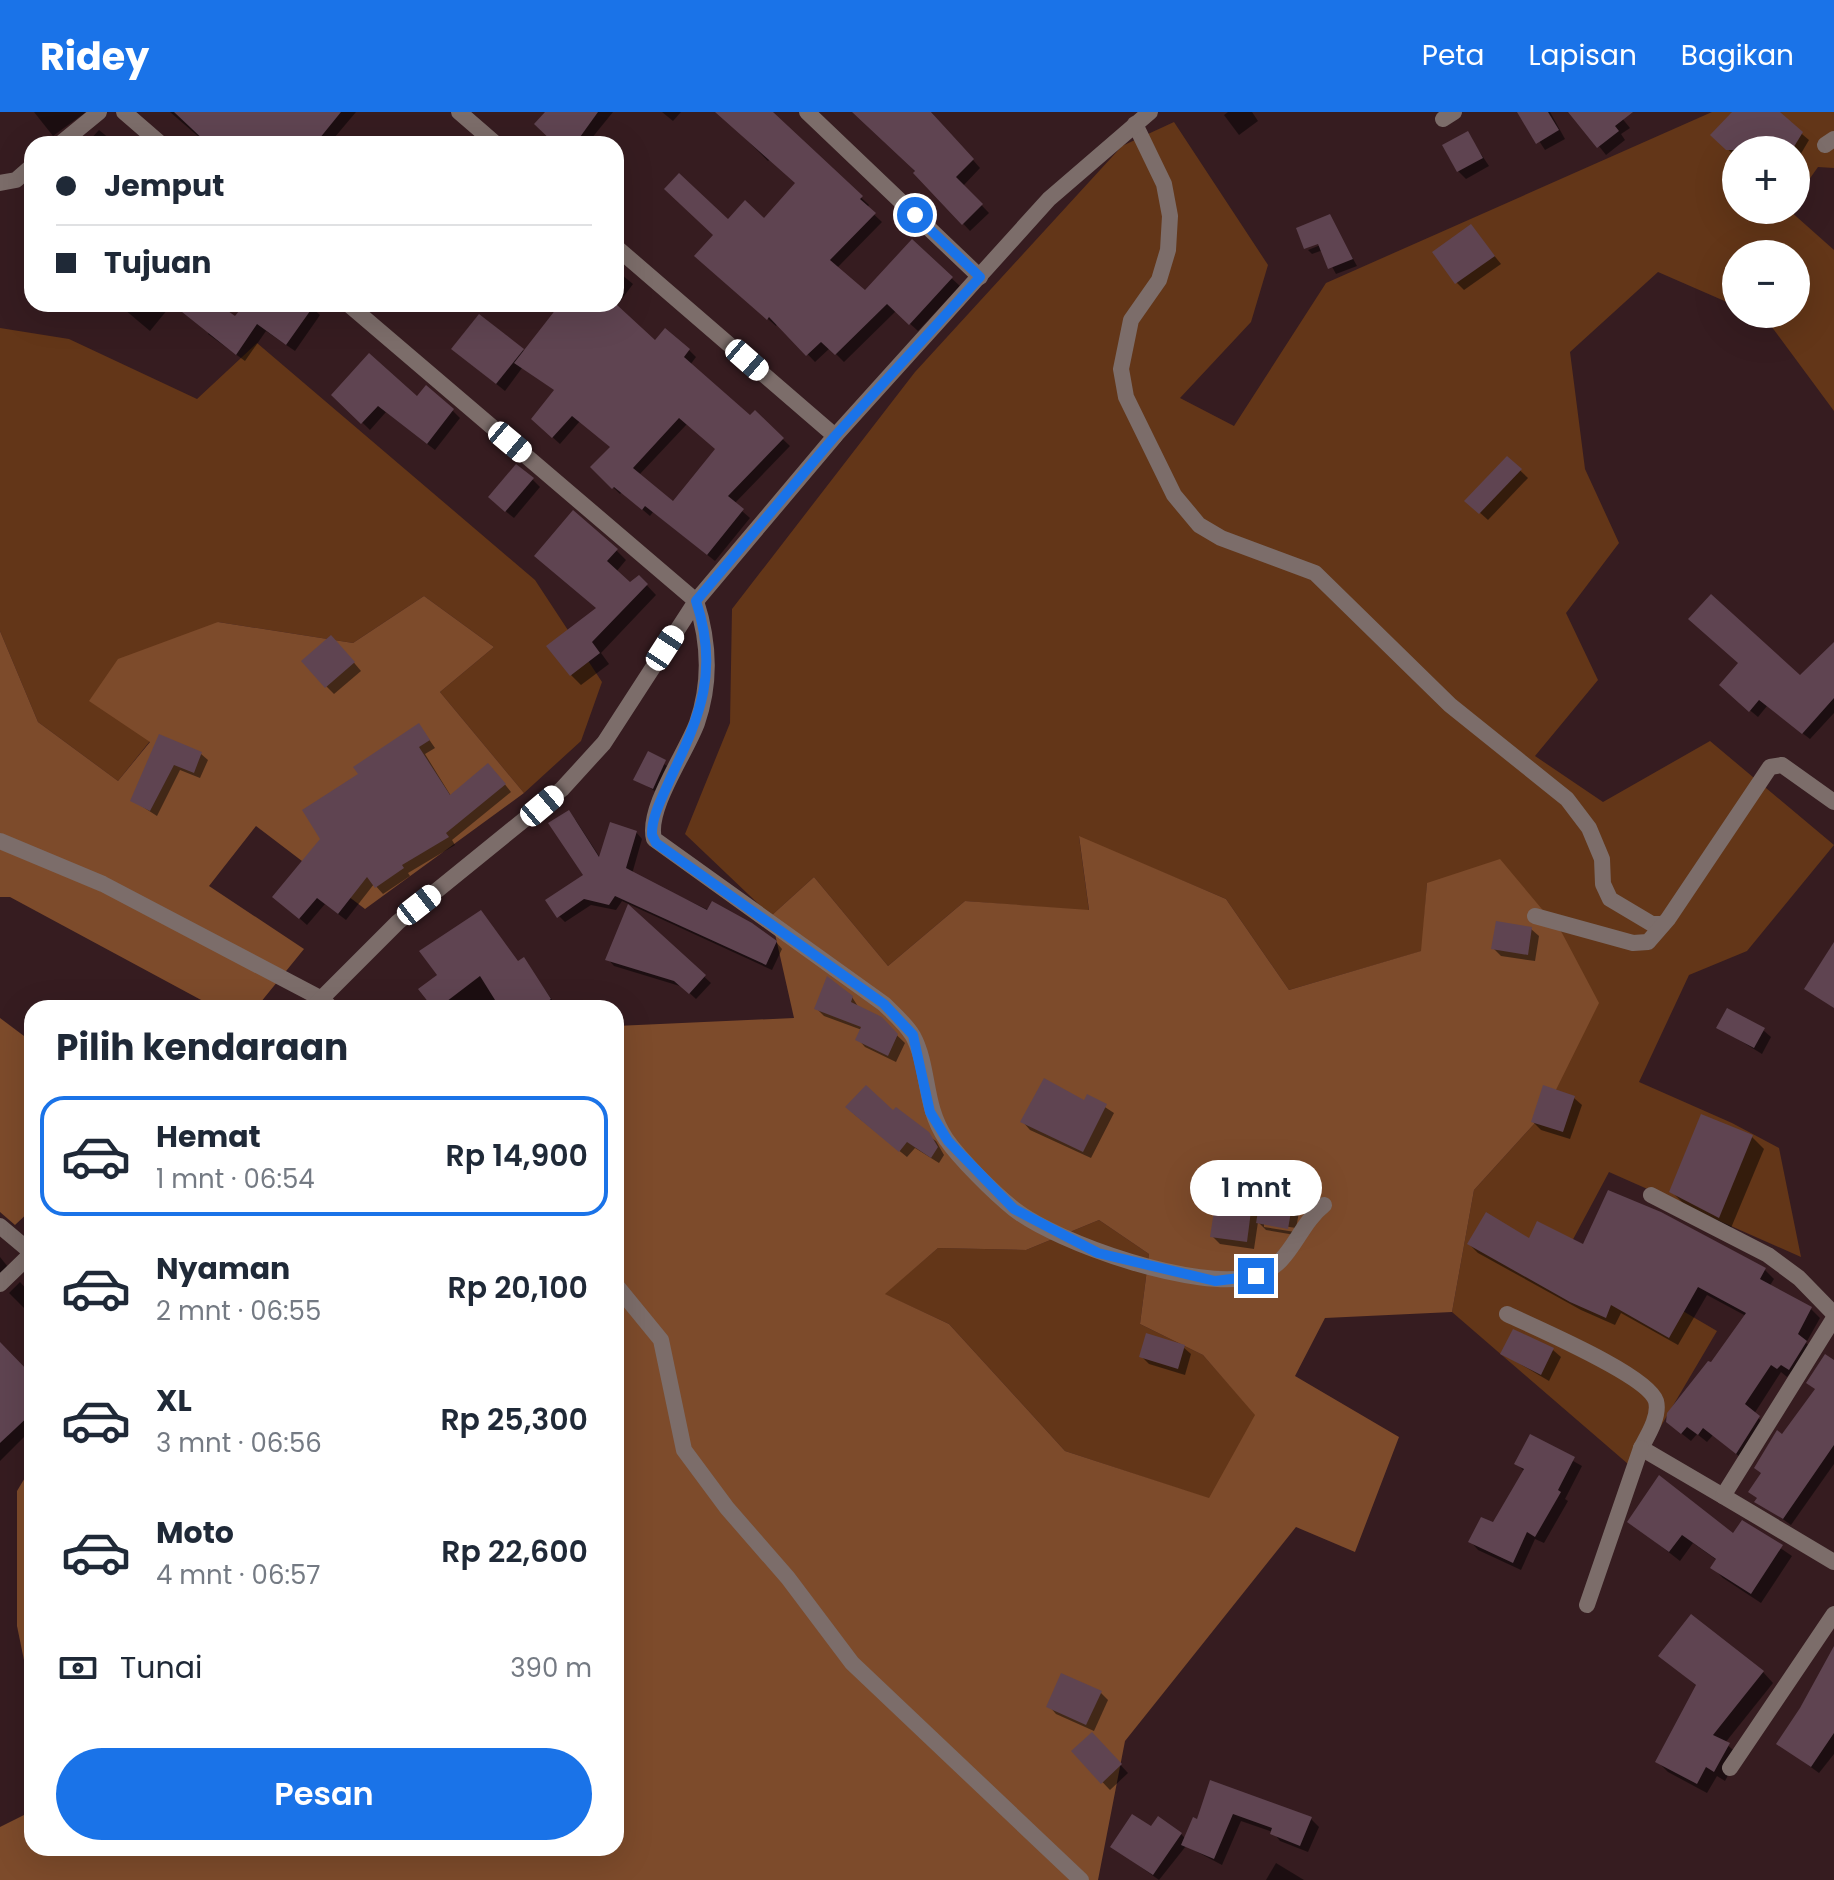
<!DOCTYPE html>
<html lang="id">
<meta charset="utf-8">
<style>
:root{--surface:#fff;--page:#f6f6f7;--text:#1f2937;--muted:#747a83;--line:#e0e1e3;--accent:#1a73e8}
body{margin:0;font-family:Poppins,sans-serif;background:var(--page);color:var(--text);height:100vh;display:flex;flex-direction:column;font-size:30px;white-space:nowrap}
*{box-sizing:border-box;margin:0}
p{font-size:26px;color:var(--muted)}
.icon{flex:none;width:44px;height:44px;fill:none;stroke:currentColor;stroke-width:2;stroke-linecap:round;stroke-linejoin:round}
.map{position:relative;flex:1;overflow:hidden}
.side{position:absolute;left:24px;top:888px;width:600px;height:856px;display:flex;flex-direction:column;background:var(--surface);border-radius:24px;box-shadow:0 8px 32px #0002}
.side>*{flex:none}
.guide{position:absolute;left:24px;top:24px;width:600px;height:176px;border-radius:24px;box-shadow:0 8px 32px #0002;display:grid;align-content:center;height:176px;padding:0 32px;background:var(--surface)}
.fabs{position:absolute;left:1722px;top:24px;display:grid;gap:16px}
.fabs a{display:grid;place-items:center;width:88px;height:88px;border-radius:50%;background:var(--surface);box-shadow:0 8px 32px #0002;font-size:40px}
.end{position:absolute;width:36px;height:36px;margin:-18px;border:10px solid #1a73e8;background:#fff;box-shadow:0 0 0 4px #fff}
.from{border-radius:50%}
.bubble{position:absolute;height:56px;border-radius:28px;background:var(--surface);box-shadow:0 8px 32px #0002;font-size:26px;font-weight:600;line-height:56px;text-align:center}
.car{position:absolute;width:24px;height:48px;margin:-24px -12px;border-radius:10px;box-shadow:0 0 6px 2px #0007;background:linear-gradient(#fff 24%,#345 0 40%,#fff 0 76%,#345 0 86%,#fff 0)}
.guide b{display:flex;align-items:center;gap:28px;height:76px;font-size:30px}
.guide b+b{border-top:2px solid var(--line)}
.guide i{width:20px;height:20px;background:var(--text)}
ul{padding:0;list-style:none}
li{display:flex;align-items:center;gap:24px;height:120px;margin:0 16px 12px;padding:0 16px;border:4px solid transparent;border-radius:24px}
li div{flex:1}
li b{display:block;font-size:30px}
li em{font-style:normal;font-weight:600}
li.selected{border-color:var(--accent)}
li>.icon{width:72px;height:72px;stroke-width:1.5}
h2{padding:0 32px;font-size:36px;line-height:96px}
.pay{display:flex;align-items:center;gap:20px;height:88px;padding:0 32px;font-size:30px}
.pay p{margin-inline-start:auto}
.action{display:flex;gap:16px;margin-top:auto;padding:16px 32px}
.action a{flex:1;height:92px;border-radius:48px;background:var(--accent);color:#fff;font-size:32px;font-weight:600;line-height:92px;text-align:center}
header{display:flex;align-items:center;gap:48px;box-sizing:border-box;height:112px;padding:0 40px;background:var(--accent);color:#fff}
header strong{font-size:38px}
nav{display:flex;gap:44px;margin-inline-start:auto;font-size:28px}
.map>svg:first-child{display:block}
</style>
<header>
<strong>Ridey</strong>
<nav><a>Peta</a><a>Lapisan</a><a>Bagikan</a></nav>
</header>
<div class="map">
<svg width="1834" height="1768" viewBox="0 0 1834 1768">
<rect width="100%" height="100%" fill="#361c20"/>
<!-- green -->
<g fill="#633618">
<polygon points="1712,0 1834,0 1834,56 1818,55 1796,86 1796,38 1736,38 1736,98 1789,98 1834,138 1834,299 1766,207 1755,202 1796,202 1796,142 1736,142 1736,194 1658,160 1570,240 1585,357 1619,431 1566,501 1598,568 1535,644 1603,690 1710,629 1834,733 1747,839 1689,863 1639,970 1732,1011 1779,1036 1801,1145 1609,1060 1570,1133 1717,1219 1635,1358 1452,1200 1474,1078 1545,1000 1427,771 1422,839 1289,878 1226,787 1079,725 1089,799 965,789 888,854 814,765 771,804 685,722 730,611 732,497 915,260 1122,34 1174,10 1268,153 1251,210 1180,286 1234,314 1326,171"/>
<polygon points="0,216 69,227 197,287 257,231 535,468 602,570 581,629 524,681 440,580 494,535 424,484 353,531 218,510 150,629 118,669 38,610 0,519"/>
<polygon points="1099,1108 1149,1142 1140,1212 1203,1243 1256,1303 1210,1387 1065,1339 949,1212 884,1182 938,1136 1026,1138"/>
</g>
<!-- forest -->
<g fill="#7d4b2b" fill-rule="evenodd">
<polygon points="424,484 494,535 440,580 524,681 365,797 256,714 209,774 304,837 256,896 216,896 10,785 0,785 0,519 38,610 118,669 150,630 89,589 118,547 218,510 353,531"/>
<path d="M 1079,724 L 1226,787 L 1289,878 L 1421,839 L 1427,771 L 1500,747 L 1562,821 L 1599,891 L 1545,1000 L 1474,1078 L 1452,1200 L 1325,1206 L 1295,1264 L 1399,1325 L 1355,1440 L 1296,1415 L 1125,1629 L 1098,1768 L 0,1768 L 0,1715 L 32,1699 L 32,1736 L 616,1736 L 616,914 L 794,906 L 771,804 L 814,765 L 888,854 L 965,789 L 1089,798 ZM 1099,1108 L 1149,1142 L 1140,1212 L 1203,1243 L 1255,1303 L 1209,1386 L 1065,1339 L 949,1212 L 885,1182 L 938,1136 L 1026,1138 Z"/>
<polygon points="0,906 32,930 32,1097 15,1113 0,1100"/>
<polygon points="32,1354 32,1587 17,1514 17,1379"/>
</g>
<!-- shadow -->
<g fill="#0007" fill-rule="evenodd">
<polygon points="34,0 86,0 53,24"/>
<polygon points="170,0 356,0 329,32 207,32"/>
<polygon points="549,0 613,0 587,32 557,32"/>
<polygon points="662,0 681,0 673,9"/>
<polygon points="719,0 771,0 869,93 867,96 882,110 837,156 865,181 912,130 960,174 918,219 896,199 844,250 830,236 815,250 778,211 776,214 705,152 728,110 765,108 797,71 771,46 768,49"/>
<polygon points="867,0 931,0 980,56 963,74 989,101 970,119 916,61"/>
<polygon points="1228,0 1252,0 1258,9 1239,23 1224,3"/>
<polygon points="1520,0 1550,0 1565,27 1545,38"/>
<polygon points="1572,0 1617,0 1630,16 1621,22 1625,28 1606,43"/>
<polygon points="1733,0 1776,0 1809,28 1796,50 1796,38 1736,38 1736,45 1713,23"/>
<polygon points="99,18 116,32 86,32"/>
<polygon points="1467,21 1489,54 1466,67 1458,59"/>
<polygon points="1796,64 1808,76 1796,89"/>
<polygon points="1330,105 1357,154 1336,162 1323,138 1312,142 1308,138 1328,130 1326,126 1306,136 1298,118"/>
<polygon points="1471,115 1501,152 1464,178 1457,171"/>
<path d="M 616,158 L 633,172 L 616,195 L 655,231 L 689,238 L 696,245 L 690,253 L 750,306 L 755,301 L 790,334 L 734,392 L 750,406 L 715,449 L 653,400 L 650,404 L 622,380 L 620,382 L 592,355 L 612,336 L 580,309 L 560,332 L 540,314 L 556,279 L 522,256 L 505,279 L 453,237 L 480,204 L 525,240 L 571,192 L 616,192 ZM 687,312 L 717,338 L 673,392 L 639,363 Z"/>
<polygon points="118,192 172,192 150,219"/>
<polygon points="246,192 308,192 320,203 295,239 266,219 245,249 208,222 224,199 236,207"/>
<polygon points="334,283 417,287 453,299 460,306 435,338 386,300 370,318"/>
<polygon points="1507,346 1528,366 1488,408 1467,389"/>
<polygon points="532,367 540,375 514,406 498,393"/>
<polygon points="616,438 626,448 616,460 630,472 639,465 656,483 601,541 609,552 581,573 571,563 598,497 547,454"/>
<polygon points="339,533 361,559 334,582 326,574"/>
<polygon points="1834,533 1834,601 1810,627 1767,594 1758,605 1728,580 1800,566"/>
<polygon points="419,613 435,636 425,642 451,684 495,660 511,680 452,728 455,733 408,761 410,764 383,782 374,772 346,808 325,792 307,813 282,791 361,663"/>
<polygon points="160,625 201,642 208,648 200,666 180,658 157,704 132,688"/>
<polygon points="649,642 673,658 661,683 636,667"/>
<polygon points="575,707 601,747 636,720 642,727 632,762 776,830 782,837 772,858 622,789 616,798 591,793 565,810 559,804 586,763"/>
<polygon points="629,796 711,871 696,887 683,875 614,854 608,847"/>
<polygon points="1531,817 1539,824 1535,849 1501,844 1493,836"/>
<polygon points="524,848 557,895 436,896 421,878"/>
<polygon points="852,885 859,896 880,907 905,931 896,950 865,935 858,927 862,918 824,904 816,896"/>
<polygon points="1718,915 1763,918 1771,925 1762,942"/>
<polygon points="1088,984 1114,1001 1091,1046 1030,1018 1023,1010 1085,990"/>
<polygon points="1574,986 1582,993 1570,1027 1541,1018 1533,1010"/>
<polygon points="893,1001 936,1029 944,1043 939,1051 915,1036 907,1045 854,1002"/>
<polygon points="1752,1025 1764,1037 1731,1116 1684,1092 1672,1080"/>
<polygon points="1295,1072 1303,1080 1296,1116 1264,1111 1264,1115 1295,1120 1295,1123 1266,1118 1258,1110 1254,1137 1220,1132 1212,1124 1252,1093 1260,1101"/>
<polygon points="1530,1129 1765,1158 1774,1167 1769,1175 1811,1197 1820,1206 1806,1231 1815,1239 1798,1266 1791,1260 1787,1265 1781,1260 1754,1302 1768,1315 1746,1350 1713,1323 1707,1330 1697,1322 1691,1329 1677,1318 1711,1253 1746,1204 1707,1183 1678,1233 1621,1201 1615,1213 1581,1198 1478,1141 1469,1132"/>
<polygon points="0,1145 12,1160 0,1172"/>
<polygon points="20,1170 30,1181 32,1178 32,1204 9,1181"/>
<polygon points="1183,1235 1191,1242 1185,1263 1149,1252 1141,1244"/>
<polygon points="1553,1238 1561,1245 1549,1269 1503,1242"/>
<polygon points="0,1247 32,1266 32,1317 0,1349"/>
<polygon points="1834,1251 1834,1352 1791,1413 1757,1389 1782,1325"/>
<polygon points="1531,1325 1582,1354 1565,1387 1568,1389 1544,1431 1535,1427 1521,1458 1478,1438 1471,1430 1494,1413 1525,1360 1517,1352"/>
<polygon points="1630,1410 1734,1424 1743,1411 1792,1444 1761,1491 1723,1466 1713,1456 1718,1449 1693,1431 1680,1449"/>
<polygon points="1834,1540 1834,1642 1819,1661 1779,1632"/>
<polygon points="1661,1544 1763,1560 1773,1571 1725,1631 1739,1643 1725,1669 1717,1664 1707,1681 1668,1660 1658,1650 1698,1575"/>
<polygon points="1101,1581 1108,1588 1094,1619 1056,1602 1049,1594"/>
<polygon points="1092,1622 1128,1661 1110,1678 1073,1639"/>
<polygon points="1211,1671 1311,1707 1319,1715 1308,1740 1280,1729 1273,1720 1241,1709 1222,1753 1186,1734 1159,1768 1113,1735 1151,1717 1181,1722 1186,1727 1198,1709"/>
<polygon points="1276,1751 1304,1768 1266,1768"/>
</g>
<!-- building -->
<g fill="#5f4451" fill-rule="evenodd">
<polygon points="174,0 341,0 315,32 208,32"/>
<polygon points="545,0 598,0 575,32 555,32 534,12"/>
<polygon points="715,0 773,0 863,84 860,87 876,101 830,148 865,178 912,127 953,165 909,213 887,192 835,243 821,230 806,244 769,205 767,208 694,144 713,123 664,77 679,61 728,107 745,88 764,106 795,71"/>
<polygon points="852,0 931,0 974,47 956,65 983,92 962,113 913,61 915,59"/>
<polygon points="1517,0 1548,0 1559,18 1536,32"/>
<polygon points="1568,0 1633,0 1615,14 1619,19 1597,36"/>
<polygon points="1732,0 1780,0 1803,20 1792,38 1726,38 1710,23"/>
<polygon points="1468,19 1483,46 1457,60 1442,33"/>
<polygon points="1330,102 1353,147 1328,157 1318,132 1304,137 1296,116"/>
<polygon points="1471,112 1495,144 1455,172 1432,140"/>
<polygon points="172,192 218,192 235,204 239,199 228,192 315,192 286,233 257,212 236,243"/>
<path d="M 560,192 L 616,192 L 655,228 L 665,216 L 690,237 L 684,245 L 750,303 L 755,298 L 784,326 L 728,384 L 744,397 L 707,443 L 645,394 L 642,398 L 614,375 L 612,377 L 590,355 L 610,335 L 572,304 L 552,326 L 531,307 L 554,278 L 514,251 ZM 679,306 L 715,337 L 673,389 L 633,356 Z"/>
<polygon points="479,202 524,237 496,272 451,237"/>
<polygon points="369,241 417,284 426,273 454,297 427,332 378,294 361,312 331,283"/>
<polygon points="1507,344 1522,357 1479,402 1464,389"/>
<polygon points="516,352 534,366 505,400 488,385"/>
<polygon points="573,398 618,437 607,449 630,470 639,463 648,472 592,530 600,541 570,564 546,534 596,496 534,444"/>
<polygon points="1711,482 1800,563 1834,530 1834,586 1802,622 1759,588 1749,600 1719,573 1738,551 1688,507"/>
<polygon points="331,523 355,550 325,576 301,549"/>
<polygon points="419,611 430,628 419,635 450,683 488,651 506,672 446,721 449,725 402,753 404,756 375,776 367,765 338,802 317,786 299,807 272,785 320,727 302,698 358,662 353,655"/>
<polygon points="159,622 202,640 194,661 174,653 150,699 130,689"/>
<polygon points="648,639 666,648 653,677 633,668"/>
<polygon points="569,698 599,745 610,710 637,719 626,756 707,798 712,789 752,811 777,829 766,853 615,784 609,793 584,787 557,806 545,788 583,763 548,711"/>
<polygon points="628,792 706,863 689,882 674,869 605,848"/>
<polygon points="481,798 518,849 524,845 551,887 537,896 500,896 480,864 438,896 433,896 418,877 437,863 419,839"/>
<polygon points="1496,809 1532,815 1528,843 1491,837"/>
<polygon points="1834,830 1834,896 1804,877"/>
<polygon points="827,864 853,884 851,890 882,905 898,922 888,944 855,928 861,915 814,897"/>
<polygon points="1727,896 1765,916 1754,936 1716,916"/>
<polygon points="1044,966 1084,988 1087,982 1107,992 1083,1040 1020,1010"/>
<polygon points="866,973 893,998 896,995 929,1020 938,1035 931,1046 907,1030 899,1040 845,995"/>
<polygon points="1543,973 1575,984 1563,1020 1531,1010"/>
<polygon points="1701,1002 1753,1023 1719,1106 1669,1080"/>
<polygon points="1264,1065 1296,1070 1288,1117 1256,1111"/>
<polygon points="1608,1078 1661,1100 1766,1156 1760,1167 1812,1195 1798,1222 1807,1229 1789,1258 1781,1253 1777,1257 1771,1253 1745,1292 1760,1304 1736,1342 1703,1316 1698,1323 1687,1315 1681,1322 1666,1310 1667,1301 1708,1249 1711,1250 1746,1201 1698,1175 1669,1226 1611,1193 1606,1206 1570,1190 1467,1132 1486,1100 1529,1126 1537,1109 1583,1132"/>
<polygon points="1216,1086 1252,1091 1247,1130 1210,1125"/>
<polygon points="1513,1217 1554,1236 1541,1263 1500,1242"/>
<polygon points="1146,1221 1185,1233 1178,1257 1139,1245"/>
<polygon points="0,1230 32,1263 32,1301 0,1331"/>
<polygon points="1825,1242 1834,1248 1834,1333 1783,1407 1754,1390 1757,1386 1748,1380 1761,1361 1754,1356 1777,1318 1782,1322 1815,1277 1806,1271"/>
<polygon points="1530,1322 1575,1345 1558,1378 1561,1380 1535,1425 1527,1420 1513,1451 1468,1430 1481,1405 1493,1410 1524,1357 1514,1352"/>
<polygon points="1659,1363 1733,1421 1742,1408 1783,1433 1751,1482 1710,1456 1716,1447 1682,1423 1669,1440 1627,1410"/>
<polygon points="1691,1502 1764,1559 1713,1623 1730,1631 1714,1660 1706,1655 1697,1672 1655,1650 1696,1573 1658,1544"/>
<polygon points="1834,1534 1834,1621 1811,1655 1776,1632 1800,1596"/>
<polygon points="1061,1561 1102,1579 1086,1613 1046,1595"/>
<polygon points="1092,1620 1122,1652 1101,1672 1071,1639"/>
<polygon points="1210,1668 1312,1705 1300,1734 1270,1722 1272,1716 1233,1702 1214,1747 1181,1733 1193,1705 1197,1707"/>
<polygon points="1132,1702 1151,1714 1158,1704 1182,1721 1153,1763 1110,1735"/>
</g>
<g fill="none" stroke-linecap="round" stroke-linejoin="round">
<!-- service -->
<polyline stroke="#7c6d6a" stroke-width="16" points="1135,12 1164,72 1170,104 1168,138 1159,168 1131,208 1121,257 1126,285 1174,383 1199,413 1221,426 1315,461 1450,593 1567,687 1589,716 1602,747 1603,772 1610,787 1652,812 1663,812"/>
<!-- minor -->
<g stroke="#7c6d6a" stroke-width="16">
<polyline points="124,0 161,32"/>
<polyline points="459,0 496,32"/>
<polyline points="807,0 980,165"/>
<polyline points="1443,7 1454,0"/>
<polyline points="60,32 99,0"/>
<polyline points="1825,33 1834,27"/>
<polyline points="0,71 16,68 32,54"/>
<polyline points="616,135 835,324"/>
<path d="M 348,192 L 696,489 C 709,529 711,571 697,611 C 686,641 646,697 654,727 L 884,892 C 893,901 906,912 913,924 C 930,956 923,993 946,1027 C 960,1047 994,1081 1014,1097 C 1059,1132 1199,1180 1254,1164 C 1292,1154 1296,1115 1324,1093"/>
<polyline points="0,729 103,772 322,887 331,896"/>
<polyline points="1535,804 1633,831 1648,830 1668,807 1770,655 1782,653 1834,690"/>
<polyline points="312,896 398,810 562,677 604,631 696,489 835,324 1049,87 1150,0"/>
<polyline points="1651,1083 1768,1143 1799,1166 1834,1202"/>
<polyline points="0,1114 32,1141 0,1172"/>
<polyline points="616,1173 661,1228 684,1338 727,1396 788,1466 852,1551 1081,1768"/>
<path d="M 1507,1202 C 1536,1216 1648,1263 1656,1289 C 1660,1304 1648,1323 1641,1336 L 1723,1384"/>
<polyline points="1834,1206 1723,1384 1834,1450"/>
<polyline points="1587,1493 1641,1336"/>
<polyline points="1730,1656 1834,1502"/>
</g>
</g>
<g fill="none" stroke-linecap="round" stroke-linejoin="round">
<!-- route -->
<path stroke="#1a73e8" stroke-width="10" d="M 915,103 L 980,165 L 835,324 L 696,489 C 719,558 701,602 671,665 C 664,682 651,705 652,723 L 656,731 L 884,892 L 913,923 L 930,1000 L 948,1029 L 1014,1097 L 1098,1141 L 1215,1169 L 1256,1164"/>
</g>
</svg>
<div class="fabs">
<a>+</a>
<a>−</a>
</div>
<i class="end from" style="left:915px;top:103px"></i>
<i class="end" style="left:1256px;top:1164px"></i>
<div class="bubble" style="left:1190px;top:1048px;width:132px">1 mnt</div>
<i class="car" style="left:747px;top:248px;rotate:131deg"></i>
<i class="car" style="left:510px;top:330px;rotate:130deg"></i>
<i class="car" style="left:665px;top:536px;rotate:33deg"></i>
<i class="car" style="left:542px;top:694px;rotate:50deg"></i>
<i class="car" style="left:419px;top:793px;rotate:52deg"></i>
<div class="guide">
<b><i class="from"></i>Jemput</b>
<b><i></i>Tujuan</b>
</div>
<section class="side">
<h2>Pilih kendaraan</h2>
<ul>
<li class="selected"><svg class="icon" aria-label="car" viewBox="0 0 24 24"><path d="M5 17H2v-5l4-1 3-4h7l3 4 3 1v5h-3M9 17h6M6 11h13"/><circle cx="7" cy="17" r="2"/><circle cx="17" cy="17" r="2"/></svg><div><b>Hemat</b><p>1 mnt · 06:54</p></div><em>Rp 14,900</em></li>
<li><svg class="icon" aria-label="car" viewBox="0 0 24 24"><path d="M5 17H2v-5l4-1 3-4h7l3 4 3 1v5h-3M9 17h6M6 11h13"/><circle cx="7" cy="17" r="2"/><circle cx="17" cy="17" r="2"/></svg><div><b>Nyaman</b><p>2 mnt · 06:55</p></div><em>Rp 20,100</em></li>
<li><svg class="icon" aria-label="car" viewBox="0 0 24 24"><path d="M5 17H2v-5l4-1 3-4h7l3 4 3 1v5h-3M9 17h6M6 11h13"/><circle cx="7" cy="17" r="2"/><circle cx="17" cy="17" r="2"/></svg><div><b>XL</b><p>3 mnt · 06:56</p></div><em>Rp 25,300</em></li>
<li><svg class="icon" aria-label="car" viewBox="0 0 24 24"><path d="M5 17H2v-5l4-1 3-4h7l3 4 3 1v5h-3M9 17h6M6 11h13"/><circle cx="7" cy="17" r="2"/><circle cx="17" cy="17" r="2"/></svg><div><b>Moto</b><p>4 mnt · 06:57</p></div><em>Rp 22,600</em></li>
</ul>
<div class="pay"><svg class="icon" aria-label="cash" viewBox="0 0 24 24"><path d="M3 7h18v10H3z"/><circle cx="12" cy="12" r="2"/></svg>Tunai<p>390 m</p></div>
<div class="action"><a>Pesan</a></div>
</section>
</div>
